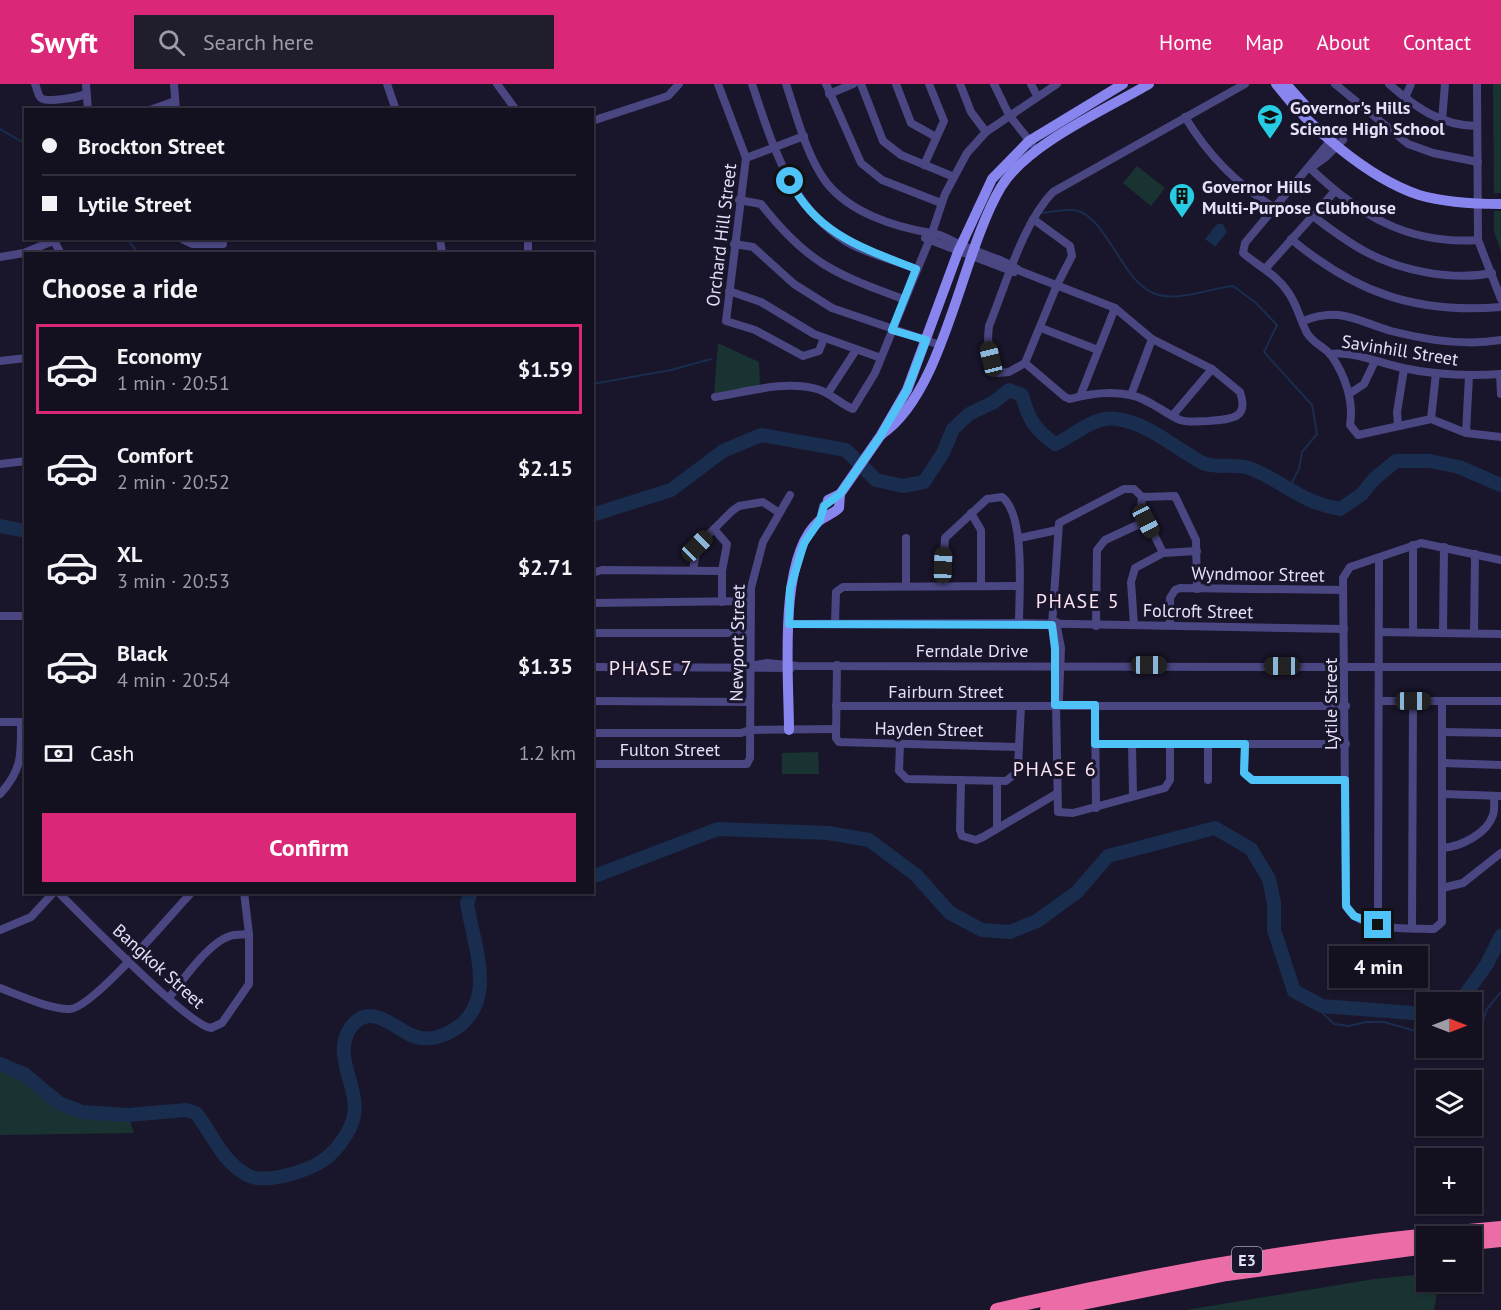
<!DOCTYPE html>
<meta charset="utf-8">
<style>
:root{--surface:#131020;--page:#201e2d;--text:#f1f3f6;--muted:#9d9da5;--line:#32303e;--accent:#db2777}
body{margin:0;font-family:"PT Sans",sans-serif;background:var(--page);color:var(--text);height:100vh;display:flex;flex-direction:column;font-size:22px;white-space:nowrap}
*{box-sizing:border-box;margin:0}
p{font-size:20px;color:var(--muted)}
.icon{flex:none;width:33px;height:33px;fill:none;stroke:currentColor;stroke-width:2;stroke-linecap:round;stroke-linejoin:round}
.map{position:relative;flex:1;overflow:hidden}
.side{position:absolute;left:24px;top:168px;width:570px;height:642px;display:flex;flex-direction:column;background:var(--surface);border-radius:0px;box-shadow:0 2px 4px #0004,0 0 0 2px var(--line)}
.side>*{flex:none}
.banner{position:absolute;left:24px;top:24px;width:570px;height:132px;border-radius:0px;box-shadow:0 2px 4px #0004,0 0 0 2px var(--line);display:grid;align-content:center;height:132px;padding:0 18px;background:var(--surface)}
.needle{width:39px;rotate:90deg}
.buttons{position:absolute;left:1416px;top:908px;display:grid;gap:12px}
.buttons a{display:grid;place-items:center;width:66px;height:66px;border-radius:0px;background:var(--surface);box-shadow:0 2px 4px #0004,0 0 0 2px var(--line);font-size:30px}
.end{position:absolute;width:27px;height:27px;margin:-14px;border:8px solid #4fc3f7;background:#111;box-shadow:0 0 0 3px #111}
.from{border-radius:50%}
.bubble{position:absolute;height:42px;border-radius:0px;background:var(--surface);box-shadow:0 2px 4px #0004,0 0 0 2px var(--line);font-size:20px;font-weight:700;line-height:42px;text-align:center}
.car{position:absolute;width:18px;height:36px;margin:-18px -9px;border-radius:8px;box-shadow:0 0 4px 2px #0007;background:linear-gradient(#222 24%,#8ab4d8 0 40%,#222 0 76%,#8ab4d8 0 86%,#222 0)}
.banner b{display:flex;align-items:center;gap:21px;height:57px;font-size:22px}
.banner b+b{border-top:2px solid var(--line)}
.banner i{width:15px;height:15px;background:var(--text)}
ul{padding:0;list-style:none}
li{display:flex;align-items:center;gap:18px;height:90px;margin:0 12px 9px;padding:0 6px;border:3px solid transparent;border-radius:0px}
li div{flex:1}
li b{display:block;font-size:22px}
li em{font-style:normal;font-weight:700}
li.current{border-color:var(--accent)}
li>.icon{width:54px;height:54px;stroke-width:1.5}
h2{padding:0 18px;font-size:27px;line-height:72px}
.pay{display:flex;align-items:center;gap:15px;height:66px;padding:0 18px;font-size:22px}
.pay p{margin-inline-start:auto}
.cta{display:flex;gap:12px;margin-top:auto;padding:12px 18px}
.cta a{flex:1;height:69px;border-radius:0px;background:var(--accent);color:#fff;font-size:24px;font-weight:700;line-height:69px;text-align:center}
header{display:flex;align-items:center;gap:36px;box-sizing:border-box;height:84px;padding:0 30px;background:var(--accent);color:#fff}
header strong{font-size:28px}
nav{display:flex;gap:33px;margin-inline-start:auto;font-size:21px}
.search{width:420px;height:54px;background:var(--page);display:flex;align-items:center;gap:15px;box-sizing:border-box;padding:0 21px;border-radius:0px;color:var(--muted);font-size:22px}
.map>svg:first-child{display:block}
</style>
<header>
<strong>Swyft</strong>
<div class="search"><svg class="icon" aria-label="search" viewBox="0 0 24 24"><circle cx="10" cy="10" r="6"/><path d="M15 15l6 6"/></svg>Search here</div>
<nav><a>Home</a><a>Map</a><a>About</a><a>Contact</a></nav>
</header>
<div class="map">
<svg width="1501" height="1226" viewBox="0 0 1501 1226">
<rect width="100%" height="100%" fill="#19152a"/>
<!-- green -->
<g fill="#193332">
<polygon points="1493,0 1501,0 1501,109 1494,109"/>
<polygon points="1137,82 1165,104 1151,122 1123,99"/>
<polygon points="1494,127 1501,127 1501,167 1494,148"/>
<polygon points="718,259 759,278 760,303 714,310"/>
<polygon points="818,668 819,690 782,690 782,669"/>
<polygon points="0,980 24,990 59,1019 82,1028 128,1031 134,1049 0,1051"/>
<polygon points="1426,1190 1426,1197 1439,1197 1434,1226 1186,1226 1374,1195"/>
</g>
<!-- water -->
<polygon fill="#192d4e" points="1217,140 1223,140 1227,148 1215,163 1205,155"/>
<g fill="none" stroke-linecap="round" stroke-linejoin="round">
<!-- stream -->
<g stroke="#192d4e" stroke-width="2">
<polyline points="0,45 26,60"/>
<path d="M 1041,129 C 1052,128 1068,124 1078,127 C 1106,135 1122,194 1151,208 C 1175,220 1209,204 1233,202 L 1255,218 L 1277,241 L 1264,268 L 1312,321 L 1317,350 L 1302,368 L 1299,385 L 1288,406"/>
<polyline points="127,154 138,170"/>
<polyline points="592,300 671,286 711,275"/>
<polyline points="1308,915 1334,940 1349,942 1366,938 1384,938 1426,950"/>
<polyline points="1472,952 1479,949 1487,925 1501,908"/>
</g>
<!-- river -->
<g stroke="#192d4e" stroke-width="14">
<path d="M 592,431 L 671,406 L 723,367 L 761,351 L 846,366 L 876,396 L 903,402 L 924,398 L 943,369 L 953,345 L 969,330 L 994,318 L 1009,306 L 1022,311 C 1028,334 1035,346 1055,360 C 1075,352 1093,331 1117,335 C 1148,339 1176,365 1203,379 C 1217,385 1235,379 1249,384 C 1284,397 1299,418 1340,425 L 1361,411 L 1374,395 L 1396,377 L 1430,377 L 1459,383 L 1501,401"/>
<polyline points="0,442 26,447"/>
<polyline points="592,793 718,745 828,749 869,756 916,791 950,829 982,846 1010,848 1037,837 1077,808 1108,772 1215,744 1251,765 1269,795 1274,819 1274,846 1294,907 1322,922 1426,930"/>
<polyline points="1460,918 1487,880 1501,852"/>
<path d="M 0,980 L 24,990 L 59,1019 L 82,1028 L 128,1031 L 186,1026 L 196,1029 C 213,1051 221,1076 247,1091 C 265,1101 309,1087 325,1075 C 337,1066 352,1046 354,1031 C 359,1002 333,974 349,946 C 367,916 392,942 411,951 C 429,959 448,951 462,940 C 474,929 479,916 480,900 C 481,874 471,845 467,819 L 471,808"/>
</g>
<!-- street -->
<g stroke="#4a4682" stroke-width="8">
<path d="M 35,0 C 37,4 38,12 41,14 C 47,19 79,13 86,10"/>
<polyline points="86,0 88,26"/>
<polyline points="174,0 176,26"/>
<polyline points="387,0 396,26"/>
<polyline points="497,0 516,26"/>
<polyline points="718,0 746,74 726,237 755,246 803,272 819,267 824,254"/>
<path d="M 752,0 C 772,59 790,124 847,158 C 867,170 894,176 916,185"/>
<path d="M 786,0 C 797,32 806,71 826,98 C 850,129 895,143 931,149 C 942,150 952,157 961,161 C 981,170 1002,174 1020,187 L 1115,224 L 1152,255 L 1212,285 L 1240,308 C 1250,336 1229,335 1208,337 C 1199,337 1189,339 1180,336 C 1164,329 1148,314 1130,311 C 1111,307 1088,310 1070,315 L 1065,313 L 1025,279 L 1009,288 L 998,289 C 988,276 987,258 989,242 C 1006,201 1022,140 1053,108 L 1245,0"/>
<polyline points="826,0 861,79 882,96 941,119"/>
<polyline points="861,0 883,57 901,71 954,93"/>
<polyline points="896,0 911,39 936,53"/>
<polyline points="960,0 971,28 986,48"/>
<polyline points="994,0 1009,31 1032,60"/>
<polyline points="1031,0 1037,12"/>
<polyline points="1335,0 1408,60 1433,69 1478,78"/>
<path d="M 1389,0 C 1415,23 1441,42 1477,42"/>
<polyline points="1477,0 1478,156 1501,215"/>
<polyline points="829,10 853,0"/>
<polyline points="1405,14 1411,0"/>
<polyline points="150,26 175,17"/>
<path d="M 1185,33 C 1208,71 1237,101 1275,124"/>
<polyline points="592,37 668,12 679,0"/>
<polyline points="1442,37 1445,0"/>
<path d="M 1336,50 L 1245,159 L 1243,169 C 1258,182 1276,190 1288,208 C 1297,220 1300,236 1307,249 C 1313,259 1324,263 1331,271 C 1345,291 1354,317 1350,341 L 1358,351 L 1431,335 L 1466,349 L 1501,353"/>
<polyline points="746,74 804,52"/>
<polyline points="924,81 944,37 929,0"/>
<polyline points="1312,83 1326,73 1343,56"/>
<path d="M 1310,84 C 1359,131 1408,161 1478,156"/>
<path d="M 739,116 L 761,120 C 807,179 835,190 903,215"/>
<path d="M 1313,132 C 1330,145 1347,158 1366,168 C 1401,187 1453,197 1492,189"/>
<polyline points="180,154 192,160 223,160"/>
<polyline points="440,154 442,170"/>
<polyline points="528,154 528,170"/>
<polyline points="925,154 1014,188"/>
<path d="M 1291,155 C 1356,209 1416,230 1501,223"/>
<polyline points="54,157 61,170"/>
<polyline points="734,160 753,163 794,200 832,224 940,261"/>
<polyline points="0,173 24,169 60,154"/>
<polyline points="1266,184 1335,107"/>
<polyline points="729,207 761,218 814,250 881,274"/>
<path d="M 1303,237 C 1339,222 1357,237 1391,247 C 1426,256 1465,262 1501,256"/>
<polyline points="1041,244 1098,266"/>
<path d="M 1330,270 C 1355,267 1379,279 1403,284 C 1435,291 1468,292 1501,290"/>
<polyline points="0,277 26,274"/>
<polyline points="1025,279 1057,201 1072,172 1070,162 1033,135"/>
<polyline points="1500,290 1501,310"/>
<polyline points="828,309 856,266"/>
<polyline points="1081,310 1115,224"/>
<polyline points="1349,310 1364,300 1375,277"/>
<polyline points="1131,311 1152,255"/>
<path d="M 715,313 C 747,308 785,296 817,305 C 831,309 840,320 853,325 L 875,289 L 931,152 L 945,110 L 967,69 L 986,48 L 1057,0"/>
<polyline points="1173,331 1212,285"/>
<polyline points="1431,335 1436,289"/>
<polyline points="1398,342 1397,328 1404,285"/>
<polyline points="1466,349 1469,292"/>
<polyline points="0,380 26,377"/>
<polyline points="1142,413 1141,424 1163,469"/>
<polyline points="971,429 981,446 981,502"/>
<polyline points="820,436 823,422 828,416"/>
<polyline points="714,445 727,460 722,487 722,518"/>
<polyline points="906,454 906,502"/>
<polyline points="1020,454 1057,446"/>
<polyline points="1413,461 1413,548"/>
<polyline points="693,486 697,462 732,427 739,422 763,418 778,428"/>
<polyline points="592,489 602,486 722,487"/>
<path d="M 942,502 L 945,454 L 987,415 L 1002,413 C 1026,431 1019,510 1019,539"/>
<polyline points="592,519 751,517"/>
<polyline points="0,532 26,532"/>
<polyline points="1056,538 1061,564 1059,615"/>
<polyline points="835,539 836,508 843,503 1019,502"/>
<polyline points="789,540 1019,539 1344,545"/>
<polyline points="1134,541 1131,498 1135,484 1163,469 1197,467"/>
<polyline points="1170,541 1170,514 1175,506 1180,504 1343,506"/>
<polyline points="1096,542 1097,466 1105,456 1146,437"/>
<polyline points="1379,548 1501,550"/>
<polyline points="1443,548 1444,463"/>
<polyline points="592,549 750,549"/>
<polyline points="1474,549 1475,470"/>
<polyline points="837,581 836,654 839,658 1019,663"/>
<polyline points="592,583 791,584"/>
<polyline points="742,583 767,579 798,582 1326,583 1340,580 1346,583 1501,583"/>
<polyline points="592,617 750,618"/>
<polyline points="1379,617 1501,617"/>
<path d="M 1442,617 L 1442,838 L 1434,845 C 1409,844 1359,848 1346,822 L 1343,494 L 1350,483 L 1421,459 L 1501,476"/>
<polyline points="1095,621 1096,724"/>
<polyline points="836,622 1346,622"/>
<polyline points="0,638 25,638"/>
<polyline points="1443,648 1501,649"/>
<polyline points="592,649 741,649 750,646 836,645"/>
<polyline points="900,660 899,687 907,695 1006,697 1016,689 1018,682 1021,622"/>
<polyline points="1095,660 1346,660"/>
<polyline points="1132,660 1133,711"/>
<polyline points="1170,660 1170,696 1165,704 1073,729 1058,728 1055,564 1052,541 1059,439 1124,405 1134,405 1142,413 1175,412 1196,456 1197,505"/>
<polyline points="1245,660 1244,689 1253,696 1345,696"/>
<polyline points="1443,679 1501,681"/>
<polyline points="592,680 747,680 750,674 751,504 763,458 790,411"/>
<polyline points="961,696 960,746 962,752 976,756 983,753 1056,710"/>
<polyline points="1208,696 1208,660"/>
<polyline points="997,698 997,743"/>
<path d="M 0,710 C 23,685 21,670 21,638"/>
<polyline points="1443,710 1501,712"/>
<path d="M 1442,764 C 1460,763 1487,750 1493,731 C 1495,725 1494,718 1494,712"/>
<polyline points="1442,804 1463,799 1501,769"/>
<path d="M 58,808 C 80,830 189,942 211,944 L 222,939 L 249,900 L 249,850 L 244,808"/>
<polyline points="1378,841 1379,475"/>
<polyline points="1412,844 1413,617"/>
<polyline points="0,846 31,833 54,808"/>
<path d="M 0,904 C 19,911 51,926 70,925 C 93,924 172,829 192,808"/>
<path d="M 169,914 C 182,897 208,859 230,852 C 236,850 243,851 249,850"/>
</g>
<!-- secondary -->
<g stroke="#8985ef" stroke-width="10">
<path d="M 1276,0 C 1309,43 1368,94 1419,111 C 1446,119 1474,120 1501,120"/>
<polyline points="1286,0 1305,21"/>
<path d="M 882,350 C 944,308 961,170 1001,103 C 1027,60 1105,26 1149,0"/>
<polyline points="828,416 840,410"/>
<path d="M 789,646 C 789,594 777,473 819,437 C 825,432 833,430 839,424 L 840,410 L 881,351 L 907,306 L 958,168 L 992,95 L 1029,57 L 1123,0"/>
</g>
<!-- highway -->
<g stroke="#eb6ca7" stroke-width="14">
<polyline points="1472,1159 1501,1156"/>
<path d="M 997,1226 C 1162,1187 1331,1158 1501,1144"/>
<polyline points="1047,1226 1227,1190 1426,1163"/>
</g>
</g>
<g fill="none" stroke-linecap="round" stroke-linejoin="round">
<!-- route -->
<path stroke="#4fc3f7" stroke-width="8" d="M 790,97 C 816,150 865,165 916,185 L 892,246 L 926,256 L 907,306 L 881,351 L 840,410 L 824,422 L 820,436 L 804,459 L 790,505 L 789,540 L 1052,541 L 1055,564 L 1055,621 L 1095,621 L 1095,660 L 1245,660 L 1244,689 L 1252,696 L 1345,696 L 1346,822 L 1354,832 L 1378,841"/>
</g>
<!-- icons -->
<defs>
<g id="school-pin" transform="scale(1.35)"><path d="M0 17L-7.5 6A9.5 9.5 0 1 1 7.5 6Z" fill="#27cce2" stroke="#19152a"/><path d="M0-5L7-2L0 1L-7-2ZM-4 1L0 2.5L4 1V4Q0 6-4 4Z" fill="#111"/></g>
<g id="building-pin" transform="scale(1.35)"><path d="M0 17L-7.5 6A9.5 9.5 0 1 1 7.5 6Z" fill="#27cce2" stroke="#19152a"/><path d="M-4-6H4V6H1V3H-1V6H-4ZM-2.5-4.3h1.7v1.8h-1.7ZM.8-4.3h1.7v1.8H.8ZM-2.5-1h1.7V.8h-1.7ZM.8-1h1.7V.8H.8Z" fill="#111"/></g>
</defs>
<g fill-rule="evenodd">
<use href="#school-pin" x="1270" y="33"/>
<use href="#building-pin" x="1182" y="112"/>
</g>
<g text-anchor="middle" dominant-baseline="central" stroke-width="6" stroke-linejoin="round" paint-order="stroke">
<!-- shield labels -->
<rect fill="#19152a" stroke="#a8a4bc" stroke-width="1.5" x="1232" y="1163" width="30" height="26" rx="4.5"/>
<g font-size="16" font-weight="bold" fill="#e5e1fb">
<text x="1247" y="1176">E3</text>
</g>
<!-- poi labels -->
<g font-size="18" font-weight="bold" fill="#e5e1fb" stroke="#19152a" text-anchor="start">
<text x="1290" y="23">Governor's Hills<tspan x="1290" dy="21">Science High School</tspan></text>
<text x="1202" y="102">Governor Hills<tspan x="1202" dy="21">Multi-Purpose Clubhouse</tspan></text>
</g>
<!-- street labels -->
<g font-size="18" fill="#e5e1fb" stroke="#19152a">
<text transform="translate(721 151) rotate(-83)">Orchard Hill Street</text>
<text transform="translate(1400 266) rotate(9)">Savinhill Street</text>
<text transform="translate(1258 490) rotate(1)">Wyndmoor Street</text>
<text transform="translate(1198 527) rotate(1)">Folcroft Street</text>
<text transform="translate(737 559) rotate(-89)">Newport Street</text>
<text x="972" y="566">Ferndale Drive</text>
<text x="946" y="607">Fairburn Street</text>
<text transform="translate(1330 620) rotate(-90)">Lytile Street</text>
<text transform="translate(929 645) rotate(1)">Hayden Street</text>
<text x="670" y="665">Fulton Street</text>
<text transform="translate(159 882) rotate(42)">Bangkok Street</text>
</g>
<!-- neighbourhood labels -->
<g font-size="20" letter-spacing="1.5" fill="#fbe3f2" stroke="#19152a">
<text x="1078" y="517">PHASE 5</text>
<text x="651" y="584">PHASE 7</text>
<text x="1055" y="685">PHASE 6</text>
</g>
</g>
</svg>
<div class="buttons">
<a><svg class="needle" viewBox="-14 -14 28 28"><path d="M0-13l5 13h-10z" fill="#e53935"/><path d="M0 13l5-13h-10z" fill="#9d9da5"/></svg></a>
<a><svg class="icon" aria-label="layers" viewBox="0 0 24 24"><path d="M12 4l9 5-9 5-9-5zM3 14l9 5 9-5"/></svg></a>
<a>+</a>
<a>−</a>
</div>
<i class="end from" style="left:790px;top:97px"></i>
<i class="end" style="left:1378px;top:841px"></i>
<div class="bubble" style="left:1329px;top:862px;width:99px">4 min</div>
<i class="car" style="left:991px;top:275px;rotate:346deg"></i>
<i class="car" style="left:1146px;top:437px;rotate:152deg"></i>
<i class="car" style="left:697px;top:462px;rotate:45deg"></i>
<i class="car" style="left:943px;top:481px;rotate:2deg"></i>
<i class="car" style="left:1149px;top:581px;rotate:90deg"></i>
<i class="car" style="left:1282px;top:582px;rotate:270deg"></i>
<i class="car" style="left:1413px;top:617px;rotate:90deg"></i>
<div class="banner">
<b><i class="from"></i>Brockton Street</b>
<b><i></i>Lytile Street</b>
</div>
<section class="side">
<h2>Choose a ride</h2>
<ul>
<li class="current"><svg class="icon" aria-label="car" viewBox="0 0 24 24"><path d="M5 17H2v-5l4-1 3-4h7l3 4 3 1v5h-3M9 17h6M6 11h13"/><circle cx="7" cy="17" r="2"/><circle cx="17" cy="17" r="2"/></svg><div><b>Economy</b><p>1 min · 20:51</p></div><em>$1.59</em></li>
<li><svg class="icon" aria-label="car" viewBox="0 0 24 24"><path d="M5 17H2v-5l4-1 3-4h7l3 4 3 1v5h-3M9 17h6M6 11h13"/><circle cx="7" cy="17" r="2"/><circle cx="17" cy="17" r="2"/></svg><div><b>Comfort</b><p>2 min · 20:52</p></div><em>$2.15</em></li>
<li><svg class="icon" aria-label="car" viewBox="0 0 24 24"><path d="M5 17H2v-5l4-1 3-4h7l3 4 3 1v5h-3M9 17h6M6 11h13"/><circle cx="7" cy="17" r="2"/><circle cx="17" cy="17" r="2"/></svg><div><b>XL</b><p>3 min · 20:53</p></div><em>$2.71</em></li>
<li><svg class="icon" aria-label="car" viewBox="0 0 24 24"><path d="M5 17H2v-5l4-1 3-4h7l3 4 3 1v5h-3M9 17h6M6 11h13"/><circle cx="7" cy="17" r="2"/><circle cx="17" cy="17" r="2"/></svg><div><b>Black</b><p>4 min · 20:54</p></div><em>$1.35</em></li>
</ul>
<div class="pay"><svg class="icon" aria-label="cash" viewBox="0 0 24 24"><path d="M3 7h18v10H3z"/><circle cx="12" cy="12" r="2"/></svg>Cash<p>1.2 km</p></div>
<div class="cta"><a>Confirm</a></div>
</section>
</div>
